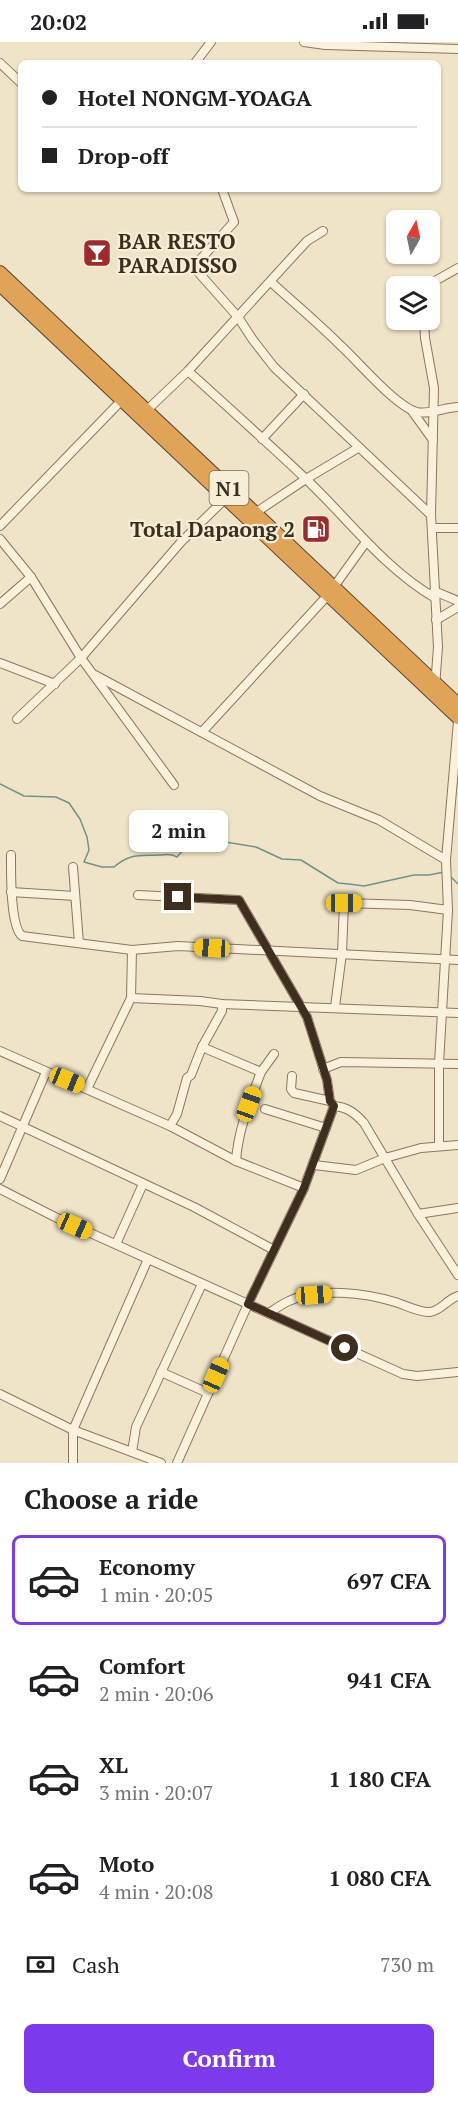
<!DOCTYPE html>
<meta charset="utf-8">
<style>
:root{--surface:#fff;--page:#f6f6f6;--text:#202124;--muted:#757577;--line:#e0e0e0;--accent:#7c3aed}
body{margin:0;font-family:"PT Serif",serif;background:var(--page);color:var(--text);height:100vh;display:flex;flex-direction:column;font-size:22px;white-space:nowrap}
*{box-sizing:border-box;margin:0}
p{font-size:20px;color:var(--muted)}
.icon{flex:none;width:33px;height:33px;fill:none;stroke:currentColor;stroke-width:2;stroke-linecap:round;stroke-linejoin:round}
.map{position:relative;height:1421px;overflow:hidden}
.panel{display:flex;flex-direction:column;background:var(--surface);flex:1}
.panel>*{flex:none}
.guide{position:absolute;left:18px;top:18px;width:423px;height:132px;border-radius:9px;box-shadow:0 2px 4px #0004;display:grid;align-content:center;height:132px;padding:0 24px;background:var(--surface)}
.needle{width:39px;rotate:9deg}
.buttons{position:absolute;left:386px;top:168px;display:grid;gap:12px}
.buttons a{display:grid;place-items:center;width:54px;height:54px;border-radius:9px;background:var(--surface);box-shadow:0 2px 4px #0004;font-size:30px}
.end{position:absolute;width:27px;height:27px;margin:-14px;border:8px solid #3d2e20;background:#fff;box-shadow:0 0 0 3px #fff}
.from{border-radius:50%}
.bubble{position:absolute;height:42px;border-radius:9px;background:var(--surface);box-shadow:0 2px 4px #0004;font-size:20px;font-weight:700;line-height:42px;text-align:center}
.car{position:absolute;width:18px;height:36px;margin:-18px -9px;border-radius:8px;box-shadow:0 0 4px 2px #0007;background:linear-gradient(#f5c518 24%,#345 0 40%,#f5c518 0 76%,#345 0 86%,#f5c518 0)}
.guide b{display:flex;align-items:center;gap:21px;height:57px;font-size:22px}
.guide b+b{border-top:2px solid var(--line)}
.guide i{width:15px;height:15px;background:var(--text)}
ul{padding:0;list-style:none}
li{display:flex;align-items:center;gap:18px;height:90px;margin:0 12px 9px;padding:0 12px;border:3px solid transparent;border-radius:9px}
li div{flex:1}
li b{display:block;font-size:22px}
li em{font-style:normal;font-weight:700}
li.current{border-color:var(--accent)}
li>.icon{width:54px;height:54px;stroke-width:1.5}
h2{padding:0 24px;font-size:27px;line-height:72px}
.pay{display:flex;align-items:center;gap:15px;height:66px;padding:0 24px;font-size:22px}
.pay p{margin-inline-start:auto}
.cta{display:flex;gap:12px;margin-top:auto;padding:12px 24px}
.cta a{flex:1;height:69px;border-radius:9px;background:var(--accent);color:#fff;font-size:24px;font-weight:700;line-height:69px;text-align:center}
.status{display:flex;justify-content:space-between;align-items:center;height:42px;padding:0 30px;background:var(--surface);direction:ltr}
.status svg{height:16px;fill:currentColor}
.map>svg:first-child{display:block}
</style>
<div class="status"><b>20:02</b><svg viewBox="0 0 49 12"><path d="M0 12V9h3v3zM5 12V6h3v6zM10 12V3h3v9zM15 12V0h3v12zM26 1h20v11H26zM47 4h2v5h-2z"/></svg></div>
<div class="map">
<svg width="458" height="1421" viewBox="0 0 458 1421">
<rect width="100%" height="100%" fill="#f0e4c8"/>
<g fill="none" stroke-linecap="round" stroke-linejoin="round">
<!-- stream -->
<g stroke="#6f938a" stroke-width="1.5">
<path d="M 0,742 L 24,754 L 56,755 L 69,761 L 80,777 L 87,795 L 89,808 L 84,820 L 102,825 L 114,825 C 130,811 139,814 159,813 C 166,813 170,811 177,815 L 192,798 L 207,797 L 256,805 L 282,817 L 301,818 L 338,841 L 349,842 L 364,844 L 414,833 L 429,833 L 444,830"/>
<polyline points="450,834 458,842"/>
</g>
<!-- minor casing -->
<g stroke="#8d765c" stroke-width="10">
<g id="minor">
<polyline points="304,0 325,3 458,7"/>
<polyline points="0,21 21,41"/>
<polyline points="195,21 211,0"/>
<polyline points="222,147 234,180 198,220 197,226 198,230 238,275 253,298 274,325 431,473"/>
<path d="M 271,240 C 294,261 318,281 340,303 C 357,318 396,365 417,370 C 428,373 446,365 458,365"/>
<polyline points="426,244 458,226"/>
<polyline points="424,278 425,296 434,346 431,473 438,605 435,645"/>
<path d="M 188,329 C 228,365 268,401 307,438 C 349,478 384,526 435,556"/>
<polyline points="412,369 433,398"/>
<polyline points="144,371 188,329 307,199 323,189"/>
<polyline points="262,397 304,352"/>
<polyline points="252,473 306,437 358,406"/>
<polyline points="0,484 121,359"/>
<polyline points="432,486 458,486"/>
<polyline points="0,497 31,535 81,616 174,743"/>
<polyline points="434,549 458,559"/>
<polyline points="0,562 31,535"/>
<polyline points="436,578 458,565"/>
<polyline points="0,621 55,642"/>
<polyline points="95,633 320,754 379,778 446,818"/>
<polyline points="17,677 81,616 181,500 226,456"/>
<polyline points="202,690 328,553 366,500"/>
<path d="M 11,813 C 11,830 10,884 22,894 L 132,908 L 178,904 L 458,918"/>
<polyline points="73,825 79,901"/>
<polyline points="11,850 75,854"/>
<path d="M 138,853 L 239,858 L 307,975 L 327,1038 L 330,1059 L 334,1064 C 347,1065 355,1071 364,1081 L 418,1172 L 458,1233"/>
<polyline points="131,956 200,959 222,962 458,971"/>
<polyline points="335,965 342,911 344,861 410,863 448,868"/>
<polyline points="202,1005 261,1030 274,1012"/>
<polyline points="0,1009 170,1084 236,1119 304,1146"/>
<polyline points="323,1027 341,1020 458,1022"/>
<polyline points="292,1034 291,1047 294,1051 330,1059"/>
<polyline points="87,1047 131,956 132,908"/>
<polyline points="265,1067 326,1086"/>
<polyline points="0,1074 194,1165 274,1208"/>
<polyline points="170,1084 177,1072 187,1036 191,1033 202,1005 222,969 222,962"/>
<polyline points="439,1104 439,1021 448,868 446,818 458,679"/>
<path d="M 236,1119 C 238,1088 250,1059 261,1030"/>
<polyline points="314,1123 356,1128 385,1116 421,1106 458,1103"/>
<polyline points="0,1137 46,1030"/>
<polyline points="0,1147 55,1175 403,1332 417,1334 458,1330"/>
<polyline points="418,1172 458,1166"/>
<polyline points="116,1202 143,1142"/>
<path d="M 269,1271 C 275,1267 282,1262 289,1259 C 316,1245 366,1251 395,1260 C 405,1263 420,1271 430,1270 C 441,1269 447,1257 458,1254"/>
<polyline points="161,1330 208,1351"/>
<polyline points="0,1352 73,1388 161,1421"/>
<polyline points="132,1410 136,1385 202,1242"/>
<polyline points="73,1421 73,1388 148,1217"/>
<polyline points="177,1421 248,1262 304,1146 334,1064"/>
</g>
</g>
<!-- highway casing -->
<g stroke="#5b4430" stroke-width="14">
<g id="highway">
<polyline points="0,230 458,662"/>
<polyline points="0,243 458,676"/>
</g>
</g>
<!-- minor -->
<use href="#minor" stroke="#faf1dc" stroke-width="8"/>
<!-- highway -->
<use href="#highway" stroke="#e0a458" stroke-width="12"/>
</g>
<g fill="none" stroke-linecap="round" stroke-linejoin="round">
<!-- route -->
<polyline stroke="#3d2e20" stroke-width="8" points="178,855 239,858 307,975 327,1038 330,1059 334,1064 304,1146 248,1262 345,1306"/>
</g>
<!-- icons -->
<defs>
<g id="bar-square" transform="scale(1.5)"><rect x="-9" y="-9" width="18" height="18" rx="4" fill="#9e2a2b" stroke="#f7eed8"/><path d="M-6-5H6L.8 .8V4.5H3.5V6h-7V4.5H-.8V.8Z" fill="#fff"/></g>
<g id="fuel-square" transform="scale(1.5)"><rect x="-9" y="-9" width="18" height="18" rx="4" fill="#9e2a2b" stroke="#f7eed8"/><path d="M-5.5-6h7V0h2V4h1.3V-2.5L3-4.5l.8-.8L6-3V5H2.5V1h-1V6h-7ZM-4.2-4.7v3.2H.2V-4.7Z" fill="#fff"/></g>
</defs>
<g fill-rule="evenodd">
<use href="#bar-square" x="97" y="211"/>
<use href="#fuel-square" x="316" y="487"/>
</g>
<g text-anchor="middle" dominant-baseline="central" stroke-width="4.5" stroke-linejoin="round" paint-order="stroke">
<!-- shield labels -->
<rect fill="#f7eed8" stroke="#756857" stroke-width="1.5" x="209.5" y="429" width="39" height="34" rx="4.5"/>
<g font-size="20" font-weight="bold" fill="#3d2e20">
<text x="229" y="446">N1</text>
</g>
<!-- poi labels -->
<g font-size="21" font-weight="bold" fill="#3d2e20" stroke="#f7eed8" text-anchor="start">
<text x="118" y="199">BAR RESTO<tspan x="118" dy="24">PARADISSO</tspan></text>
<text x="295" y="487" text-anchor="end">Total Dapaong 2</text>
</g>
</g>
</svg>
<div class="buttons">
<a><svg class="needle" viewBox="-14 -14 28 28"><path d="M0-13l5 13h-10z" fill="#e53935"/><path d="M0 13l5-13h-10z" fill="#757577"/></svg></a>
<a><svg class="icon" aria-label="layers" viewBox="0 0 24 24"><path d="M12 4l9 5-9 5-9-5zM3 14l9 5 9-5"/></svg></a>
</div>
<i class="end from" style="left:345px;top:1306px"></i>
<i class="end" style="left:178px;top:855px"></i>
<div class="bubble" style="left:129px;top:768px;width:99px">2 min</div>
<i class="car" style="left:344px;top:861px;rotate:90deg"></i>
<i class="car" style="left:212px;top:906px;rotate:273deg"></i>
<i class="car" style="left:67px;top:1038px;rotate:112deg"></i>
<i class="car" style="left:249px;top:1062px;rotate:20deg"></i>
<i class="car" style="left:75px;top:1184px;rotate:114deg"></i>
<i class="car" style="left:314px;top:1253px;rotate:86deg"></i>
<i class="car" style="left:216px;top:1333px;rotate:24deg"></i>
<div class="guide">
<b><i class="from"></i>Hotel NONGM-YOAGA</b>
<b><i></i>Drop-off</b>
</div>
</div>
<section class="panel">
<h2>Choose a ride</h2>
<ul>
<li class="current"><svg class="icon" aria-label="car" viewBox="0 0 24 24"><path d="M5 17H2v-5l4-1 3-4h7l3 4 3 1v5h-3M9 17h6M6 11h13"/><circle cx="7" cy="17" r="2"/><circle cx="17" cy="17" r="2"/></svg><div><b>Economy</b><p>1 min · 20:05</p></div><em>697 CFA</em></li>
<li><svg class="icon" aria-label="car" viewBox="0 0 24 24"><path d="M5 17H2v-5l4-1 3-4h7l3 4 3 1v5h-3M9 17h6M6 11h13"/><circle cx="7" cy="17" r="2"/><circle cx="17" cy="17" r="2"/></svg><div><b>Comfort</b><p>2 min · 20:06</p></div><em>941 CFA</em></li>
<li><svg class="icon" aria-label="car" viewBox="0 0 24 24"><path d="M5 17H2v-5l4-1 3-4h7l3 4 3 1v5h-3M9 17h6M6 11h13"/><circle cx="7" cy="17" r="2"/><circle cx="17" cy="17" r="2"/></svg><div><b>XL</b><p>3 min · 20:07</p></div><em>1 180 CFA</em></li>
<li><svg class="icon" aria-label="car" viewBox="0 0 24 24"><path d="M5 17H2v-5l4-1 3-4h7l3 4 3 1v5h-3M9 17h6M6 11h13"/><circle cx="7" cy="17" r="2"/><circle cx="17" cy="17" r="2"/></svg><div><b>Moto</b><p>4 min · 20:08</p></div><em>1 080 CFA</em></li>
</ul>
<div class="pay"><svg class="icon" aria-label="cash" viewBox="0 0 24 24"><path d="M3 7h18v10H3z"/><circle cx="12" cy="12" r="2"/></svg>Cash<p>730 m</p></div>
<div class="cta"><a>Confirm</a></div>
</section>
